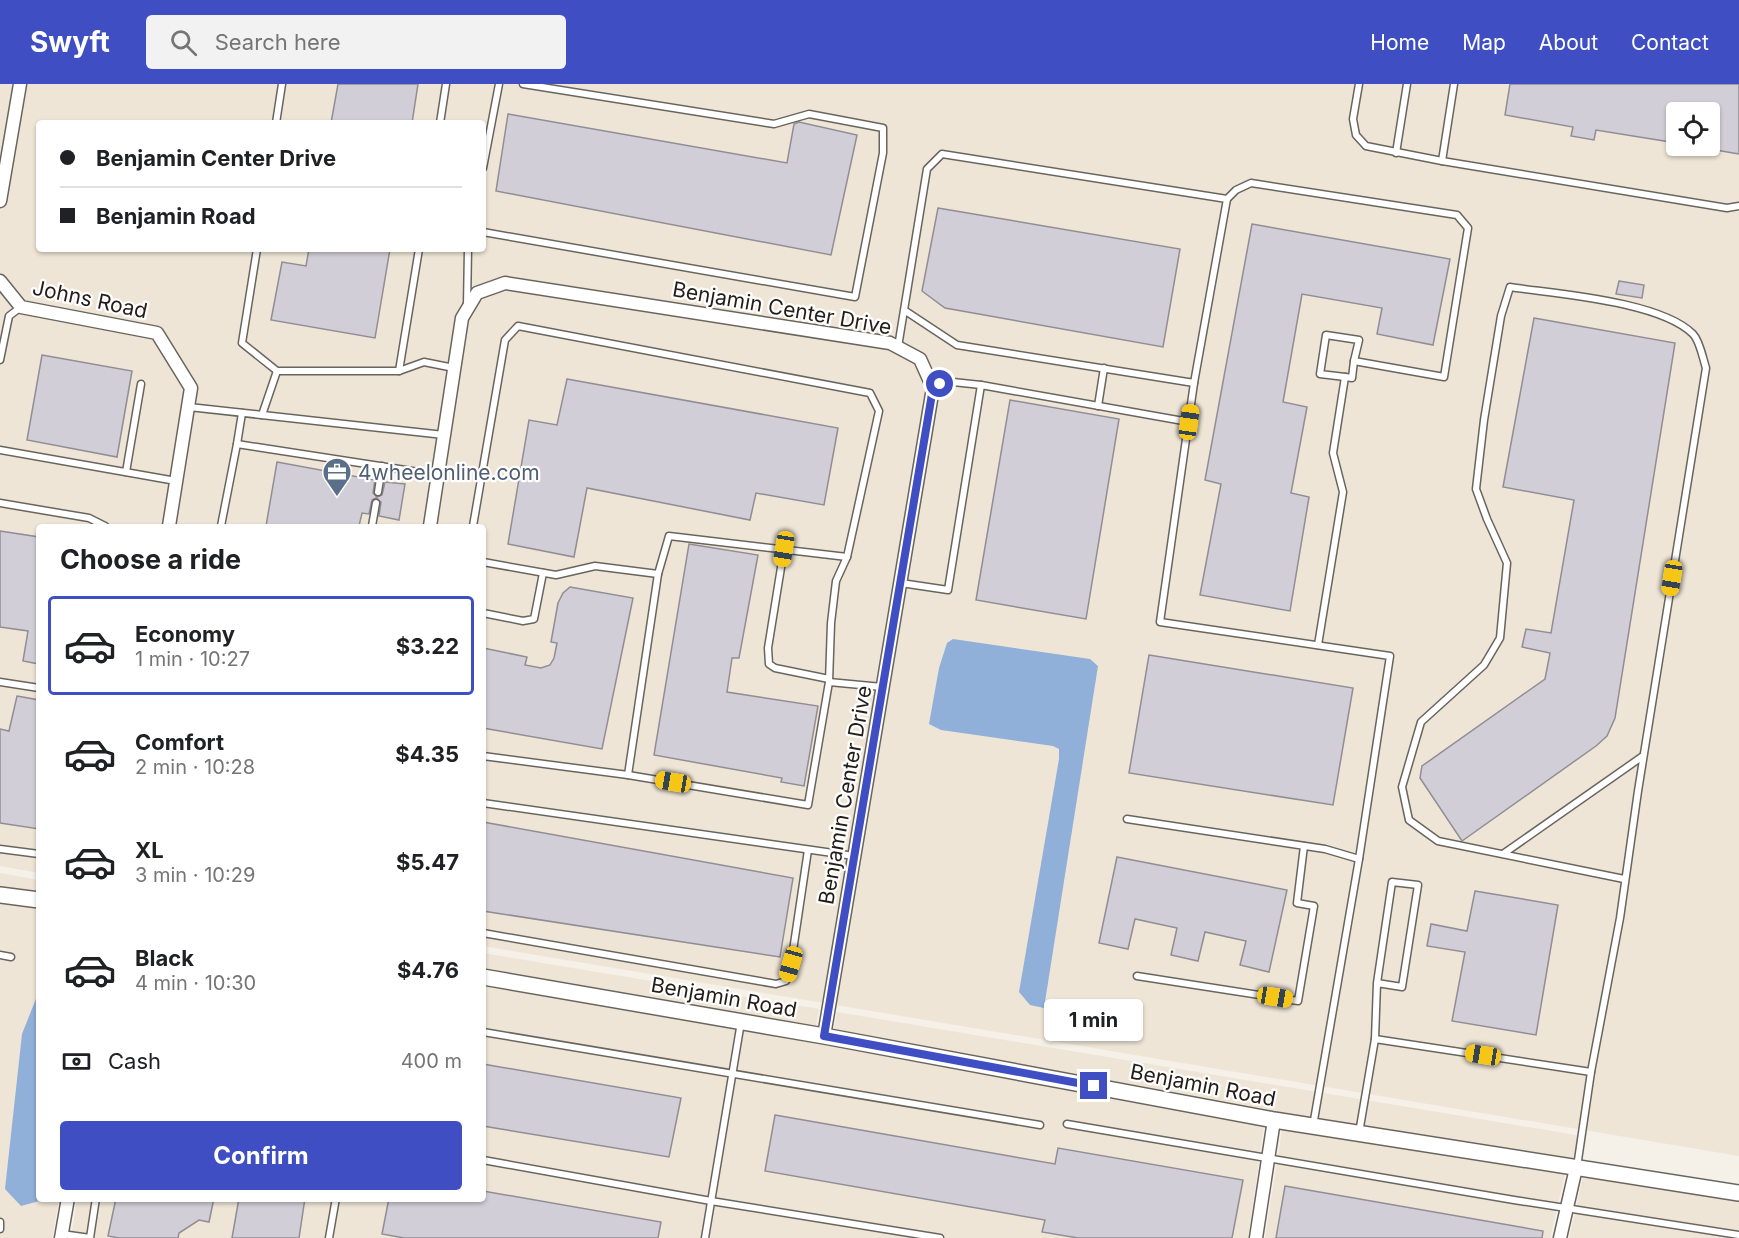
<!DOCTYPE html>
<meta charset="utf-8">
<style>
:root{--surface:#fff;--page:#f2f2f2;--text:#202124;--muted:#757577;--line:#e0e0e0;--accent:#3f4fc3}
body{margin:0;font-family:Inter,sans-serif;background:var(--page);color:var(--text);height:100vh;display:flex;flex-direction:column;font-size:22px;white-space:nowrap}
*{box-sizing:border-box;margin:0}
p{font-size:20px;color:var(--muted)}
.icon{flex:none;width:33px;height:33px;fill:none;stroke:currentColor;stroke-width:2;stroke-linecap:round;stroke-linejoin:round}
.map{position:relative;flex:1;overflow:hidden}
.side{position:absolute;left:36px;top:440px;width:450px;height:678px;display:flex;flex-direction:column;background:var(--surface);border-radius:6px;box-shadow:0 2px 4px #0004}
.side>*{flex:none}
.hud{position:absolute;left:36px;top:36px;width:450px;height:132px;border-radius:6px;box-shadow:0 2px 4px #0004;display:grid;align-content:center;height:132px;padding:0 24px;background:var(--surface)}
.buttons{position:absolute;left:1666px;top:18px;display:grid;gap:12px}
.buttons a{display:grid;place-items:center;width:54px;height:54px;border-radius:6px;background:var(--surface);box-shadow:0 2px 4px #0004;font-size:30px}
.end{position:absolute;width:27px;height:27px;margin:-14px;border:8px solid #3f4fc3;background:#fff;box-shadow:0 0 0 3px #fff}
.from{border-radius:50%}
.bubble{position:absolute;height:42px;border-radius:6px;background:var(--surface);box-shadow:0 2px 4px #0004;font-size:20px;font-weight:700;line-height:42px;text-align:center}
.car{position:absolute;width:18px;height:36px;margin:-18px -9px;border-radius:8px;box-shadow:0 0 4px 2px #0007;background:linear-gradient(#f5c518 24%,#345 0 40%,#f5c518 0 76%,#345 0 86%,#f5c518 0)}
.hud b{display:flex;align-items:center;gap:21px;height:57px;font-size:22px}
.hud b+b{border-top:2px solid var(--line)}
.hud i{width:15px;height:15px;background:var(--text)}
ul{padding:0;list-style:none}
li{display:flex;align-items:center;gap:18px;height:99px;margin:0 12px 9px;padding:0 12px;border:3px solid transparent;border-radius:6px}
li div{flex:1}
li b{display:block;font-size:22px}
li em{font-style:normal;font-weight:700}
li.selected{border-color:var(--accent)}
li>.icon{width:54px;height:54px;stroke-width:1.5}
h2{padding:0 24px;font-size:27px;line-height:72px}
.pay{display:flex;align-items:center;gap:15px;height:66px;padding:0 24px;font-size:22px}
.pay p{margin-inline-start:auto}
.primary-button{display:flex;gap:12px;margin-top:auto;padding:12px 24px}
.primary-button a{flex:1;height:69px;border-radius:6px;background:var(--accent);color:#fff;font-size:24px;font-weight:700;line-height:69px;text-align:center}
header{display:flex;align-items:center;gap:36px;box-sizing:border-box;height:84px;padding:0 30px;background:var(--accent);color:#fff}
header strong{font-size:28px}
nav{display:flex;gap:33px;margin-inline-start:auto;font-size:21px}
.search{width:420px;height:54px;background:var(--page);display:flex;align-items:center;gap:15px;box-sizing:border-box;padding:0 21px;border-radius:6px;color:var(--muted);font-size:22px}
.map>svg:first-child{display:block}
</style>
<header>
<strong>Swyft</strong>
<div class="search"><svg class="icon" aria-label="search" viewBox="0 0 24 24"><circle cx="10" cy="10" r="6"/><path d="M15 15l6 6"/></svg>Search here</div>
<nav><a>Home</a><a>Map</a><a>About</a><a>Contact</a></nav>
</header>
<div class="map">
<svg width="1739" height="1154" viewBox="0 0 1739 1154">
<rect width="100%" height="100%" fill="#f5f0e8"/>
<!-- built -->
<g fill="#eee5d6" fill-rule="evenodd">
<path d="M 0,0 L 1739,0 L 1739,1072 L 483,862 L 483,442 L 39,442 L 39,789 L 0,782 ZM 1677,28 L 1710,28 L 1710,62 L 1677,62 ZM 39,39 L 483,39 L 483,165 L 39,165 Z"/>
<polygon points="0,789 39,796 39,808 0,803"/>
<polygon points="0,819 39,824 39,907 22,950 21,1122 47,1115 59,1115 52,1154 0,1154"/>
<polygon points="483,869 819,925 816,942 483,885"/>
<polygon points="483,902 822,960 1264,1042 1248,1154 71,1154 77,1115 483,1114"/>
<polygon points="837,928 1582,1052 1578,1075 1276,1028 834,945"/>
<polygon points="1282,1046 1565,1090 1550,1154 1265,1154"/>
<polygon points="1583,1093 1739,1117 1739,1154 1569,1154"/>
</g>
<!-- water -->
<g fill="#90b0da">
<polygon points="953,555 1090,575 1098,582 1044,924 1030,921 1019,908 1059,675 1059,665 1053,662 941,646 929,640 939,584 947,559"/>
<polygon points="39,907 39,1114 47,1115 21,1122 5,1105 22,950"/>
</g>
<!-- building -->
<g fill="#d1ced7" stroke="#908d95" stroke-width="1.5">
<polygon points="338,0 418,0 412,39 331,39"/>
<polygon points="1510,0 1739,0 1739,70 1710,65 1710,28 1677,28 1677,59 1596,46 1594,56 1571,52 1573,43 1505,31"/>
<polygon points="508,30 787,79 794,40 799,38 857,51 831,171 496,107"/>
<polygon points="938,124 1180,165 1163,263 945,224 922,207"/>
<polygon points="1252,140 1450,175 1433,261 1377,250 1382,224 1302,210 1283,318 1307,323 1291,409 1309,413 1290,527 1200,511 1221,400 1205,396"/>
<polygon points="309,165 390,165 375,254 271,236 282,178 306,182"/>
<polygon points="1619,197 1644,201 1642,214 1616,210"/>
<polygon points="1534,234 1675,259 1615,634 1607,652 1596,662 1462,757 1420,694 1422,682 1545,595 1550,569 1522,563 1526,545 1551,549 1574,416 1503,403"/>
<polygon points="42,271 132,287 117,373 27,356"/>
<polygon points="567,295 838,344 824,421 756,409 750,436 587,404 574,473 508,460 529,336 557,341"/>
<polygon points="1010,316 1119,335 1086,535 976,516"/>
<polygon points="277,378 375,396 373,409 377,413 382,411 385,398 405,400 399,436 379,432 381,418 376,414 372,416 369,430 362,429 359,442 266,442"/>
<polygon points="0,447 39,453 39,580 23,577 28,547 0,543"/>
<polygon points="689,460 758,471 739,574 732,574 727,608 818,622 804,702 781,698 782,694 654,671"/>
<polygon points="570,503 633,514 602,665 483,644 483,564 527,573 525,581 541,584 550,581 554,574 557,559 551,558 558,519 563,509"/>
<polygon points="1149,571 1353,604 1333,721 1129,689"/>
<polygon points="17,612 39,616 39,745 0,739 0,645 9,647"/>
<polygon points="483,738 793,794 780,873 483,827"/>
<polygon points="1117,773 1287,806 1269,888 1240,881 1246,857 1205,848 1198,877 1171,871 1177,844 1135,835 1128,865 1099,859"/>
<polygon points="1475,807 1558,821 1536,951 1452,937 1465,868 1427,862 1431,840 1467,847"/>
<polygon points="483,980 681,1014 669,1073 483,1042"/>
<polygon points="775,1031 1055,1080 1058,1064 1243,1096 1232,1154 1078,1154 1042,1148 1045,1136 765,1087"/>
<polygon points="1285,1102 1543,1147 1542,1154 1276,1154"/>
<polygon points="483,1107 661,1138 658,1154 404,1154 382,1150 389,1114 483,1114"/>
<polygon points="116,1114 214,1114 209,1138 199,1136 179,1149 178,1154 119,1154 108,1152"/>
<polygon points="239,1114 305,1114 299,1154 232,1154"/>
</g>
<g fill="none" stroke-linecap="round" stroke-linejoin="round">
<!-- service casing -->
<g stroke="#69655e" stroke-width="9">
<g id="service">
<polyline points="1359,0 1353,35 1356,51 1366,62 1442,77 1727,124 1739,122"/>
<polyline points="276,39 282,0"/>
<polyline points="440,39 446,0"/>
<polyline points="1396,69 1407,0"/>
<polyline points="1442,77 1454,0"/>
<polyline points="483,84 499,0"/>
<polyline points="1227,115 1236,106 1251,99 1457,131 1468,144 1444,293 1354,277 1359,256 1326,251 1320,290 1345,293 1333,369 1343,408 1318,561"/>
<polyline points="483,148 855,213 883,69 883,44 809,30 774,40 523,0"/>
<polyline points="257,165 242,259 277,287 399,287 419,165"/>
<polyline points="467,222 468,165"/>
<polyline points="898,263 927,85 942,70 1227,115 1194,299 957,261 904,226"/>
<polyline points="0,276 9,232 21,223"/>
<polyline points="399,287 424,278 454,284"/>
<polyline points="1345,293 1352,294 1354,277"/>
<polyline points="1194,299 1160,538 1390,572 1359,775 1313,1042"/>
<polyline points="933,304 953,298 981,301"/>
<polyline points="1098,322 1104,284"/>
<polyline points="189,323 444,351"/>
<polyline points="242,329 237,360 438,391"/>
<polyline points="262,331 277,287"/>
<polyline points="0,366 176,397"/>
<polyline points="126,388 141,300"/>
<polyline points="378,408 382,382"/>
<polyline points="0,419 89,434 105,442"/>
<polyline points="221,442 237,360"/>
<polyline points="372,442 376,419"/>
<polyline points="473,442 505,256 518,242 870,309 879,327 847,473 669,452 658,490 595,482 556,491 483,478"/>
<polyline points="784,465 768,564 769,580 775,584 829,595"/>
<polyline points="901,499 948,506 981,301 1189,338"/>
<polyline points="483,529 523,537 534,535 543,489"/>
<polyline points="0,598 39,604"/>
<polyline points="829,598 882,603"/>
<polyline points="483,672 628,691 658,490"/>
<polyline points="628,691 808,721 829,598 831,539 836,497 847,473"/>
<polyline points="483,719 854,772"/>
<polyline points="1127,735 1325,765 1359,775"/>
<polyline points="0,765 39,770"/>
<polyline points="1503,770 1643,672"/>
<polyline points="483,849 776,900 786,897 791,880 808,766"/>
<polyline points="0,871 11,873"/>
<polyline points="1137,892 1298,917 1314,822 1297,819 1304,762"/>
<polyline points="483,948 1040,1041"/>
<polyline points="1375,955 1377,899 1392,798 1418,801 1402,903 1377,899"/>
<polyline points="1067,1040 1514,1116 1739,1151"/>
<polyline points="1359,1049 1375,955 1591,988"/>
<polyline points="483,1076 711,1117 940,1154"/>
<path d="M 1577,1083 L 1591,988 L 1620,834 L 1638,707 L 1706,284 C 1703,275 1700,257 1693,250 C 1660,217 1556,210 1510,203 L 1501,232 L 1484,336 L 1476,405 L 1487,435 L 1507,479 L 1500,554 L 1484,581 L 1421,638 L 1402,703 L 1409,736 L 1438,757 L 1624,795"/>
<polyline points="0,1138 0,1145"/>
<polyline points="62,1150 90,1154 96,1114"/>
<polyline points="329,1154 336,1114"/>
<polyline points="705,1154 741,938"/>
</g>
</g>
<!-- minor casing -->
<g stroke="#69655e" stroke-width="15">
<g id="minor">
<polyline points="0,117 20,0"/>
<polyline points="0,197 21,223 157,249 191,304 169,442"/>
<polyline points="430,442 462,234 477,209 505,199 890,259 920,275 933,304 824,952"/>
<polyline points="61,1154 68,1114"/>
<polyline points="1256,1154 1274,1036"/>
<polyline points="1560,1154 1576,1084"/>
</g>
</g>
<!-- tertiary casing -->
<g stroke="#69655e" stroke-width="18">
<g id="tertiary">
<polyline points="0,811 39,816"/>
<polyline points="483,893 824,952 1274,1036 1739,1109"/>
</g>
</g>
<!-- service -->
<use href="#service" stroke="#fff" stroke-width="6"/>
<!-- minor -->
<use href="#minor" stroke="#fff" stroke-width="12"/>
<!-- tertiary -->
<use href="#tertiary" stroke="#fff" stroke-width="15"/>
</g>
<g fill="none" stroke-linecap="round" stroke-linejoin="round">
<!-- route -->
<polyline stroke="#3f4fc3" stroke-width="8" points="940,300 933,304 824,952 1094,1002"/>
</g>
<!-- icons -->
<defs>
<g id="office-pin" transform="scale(1.5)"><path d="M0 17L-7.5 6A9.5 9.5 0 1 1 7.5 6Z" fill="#5c6f8a" stroke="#fffefc"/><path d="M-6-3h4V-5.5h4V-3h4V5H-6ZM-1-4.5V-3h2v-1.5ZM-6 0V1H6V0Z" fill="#fff"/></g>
</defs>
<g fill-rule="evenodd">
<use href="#office-pin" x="337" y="388"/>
</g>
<g text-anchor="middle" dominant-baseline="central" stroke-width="4.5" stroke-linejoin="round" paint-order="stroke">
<!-- street labels -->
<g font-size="21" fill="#201e1b" stroke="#fffefc">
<text transform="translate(90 215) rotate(12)">Johns Road</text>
<text transform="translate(782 224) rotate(10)">Benjamin Center Drive</text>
<text transform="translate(845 711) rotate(-80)">Benjamin Center Drive</text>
<text transform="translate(724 913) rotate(10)">Benjamin Road</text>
<text transform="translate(1203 1001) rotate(11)">Benjamin Road</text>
</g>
<!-- service labels -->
<g font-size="21" fill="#4e5e75" stroke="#fffefc" text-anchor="start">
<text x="358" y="388">4wheelonline.com</text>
</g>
</g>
</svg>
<div class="buttons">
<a><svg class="icon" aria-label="locate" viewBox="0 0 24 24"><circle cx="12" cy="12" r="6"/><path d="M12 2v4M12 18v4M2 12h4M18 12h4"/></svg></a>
</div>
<i class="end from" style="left:940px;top:300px"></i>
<i class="end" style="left:1094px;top:1002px"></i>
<div class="bubble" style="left:1044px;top:915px;width:99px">1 min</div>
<i class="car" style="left:1189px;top:338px;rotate:8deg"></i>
<i class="car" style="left:784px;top:465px;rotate:189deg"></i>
<i class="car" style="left:1672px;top:494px;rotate:189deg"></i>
<i class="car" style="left:673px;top:698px;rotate:280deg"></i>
<i class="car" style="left:791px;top:880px;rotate:196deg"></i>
<i class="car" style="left:1275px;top:913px;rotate:99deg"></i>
<i class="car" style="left:1483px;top:971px;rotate:279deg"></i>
<div class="hud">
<b><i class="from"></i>Benjamin Center Drive</b>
<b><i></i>Benjamin Road</b>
</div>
<section class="side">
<h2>Choose a ride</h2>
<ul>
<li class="selected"><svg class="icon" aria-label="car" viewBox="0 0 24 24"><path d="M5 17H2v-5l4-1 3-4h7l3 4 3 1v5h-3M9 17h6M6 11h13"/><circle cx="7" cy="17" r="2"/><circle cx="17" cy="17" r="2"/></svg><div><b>Economy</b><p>1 min · 10:27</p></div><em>$3.22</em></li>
<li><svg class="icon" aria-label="car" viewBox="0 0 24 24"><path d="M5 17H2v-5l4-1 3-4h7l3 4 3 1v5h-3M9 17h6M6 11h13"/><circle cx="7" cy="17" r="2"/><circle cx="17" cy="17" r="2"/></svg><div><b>Comfort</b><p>2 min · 10:28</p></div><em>$4.35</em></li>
<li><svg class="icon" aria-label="car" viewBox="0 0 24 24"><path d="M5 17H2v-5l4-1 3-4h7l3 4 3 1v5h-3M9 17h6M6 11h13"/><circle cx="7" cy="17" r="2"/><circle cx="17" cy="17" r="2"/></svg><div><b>XL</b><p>3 min · 10:29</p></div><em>$5.47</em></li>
<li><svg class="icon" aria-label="car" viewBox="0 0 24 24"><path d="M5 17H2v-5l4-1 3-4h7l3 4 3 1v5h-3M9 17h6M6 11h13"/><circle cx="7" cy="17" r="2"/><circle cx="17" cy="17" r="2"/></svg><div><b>Black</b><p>4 min · 10:30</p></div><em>$4.76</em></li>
</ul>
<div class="pay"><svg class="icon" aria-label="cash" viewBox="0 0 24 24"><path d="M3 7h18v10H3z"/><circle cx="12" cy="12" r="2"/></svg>Cash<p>400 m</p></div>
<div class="primary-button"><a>Confirm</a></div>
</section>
</div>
